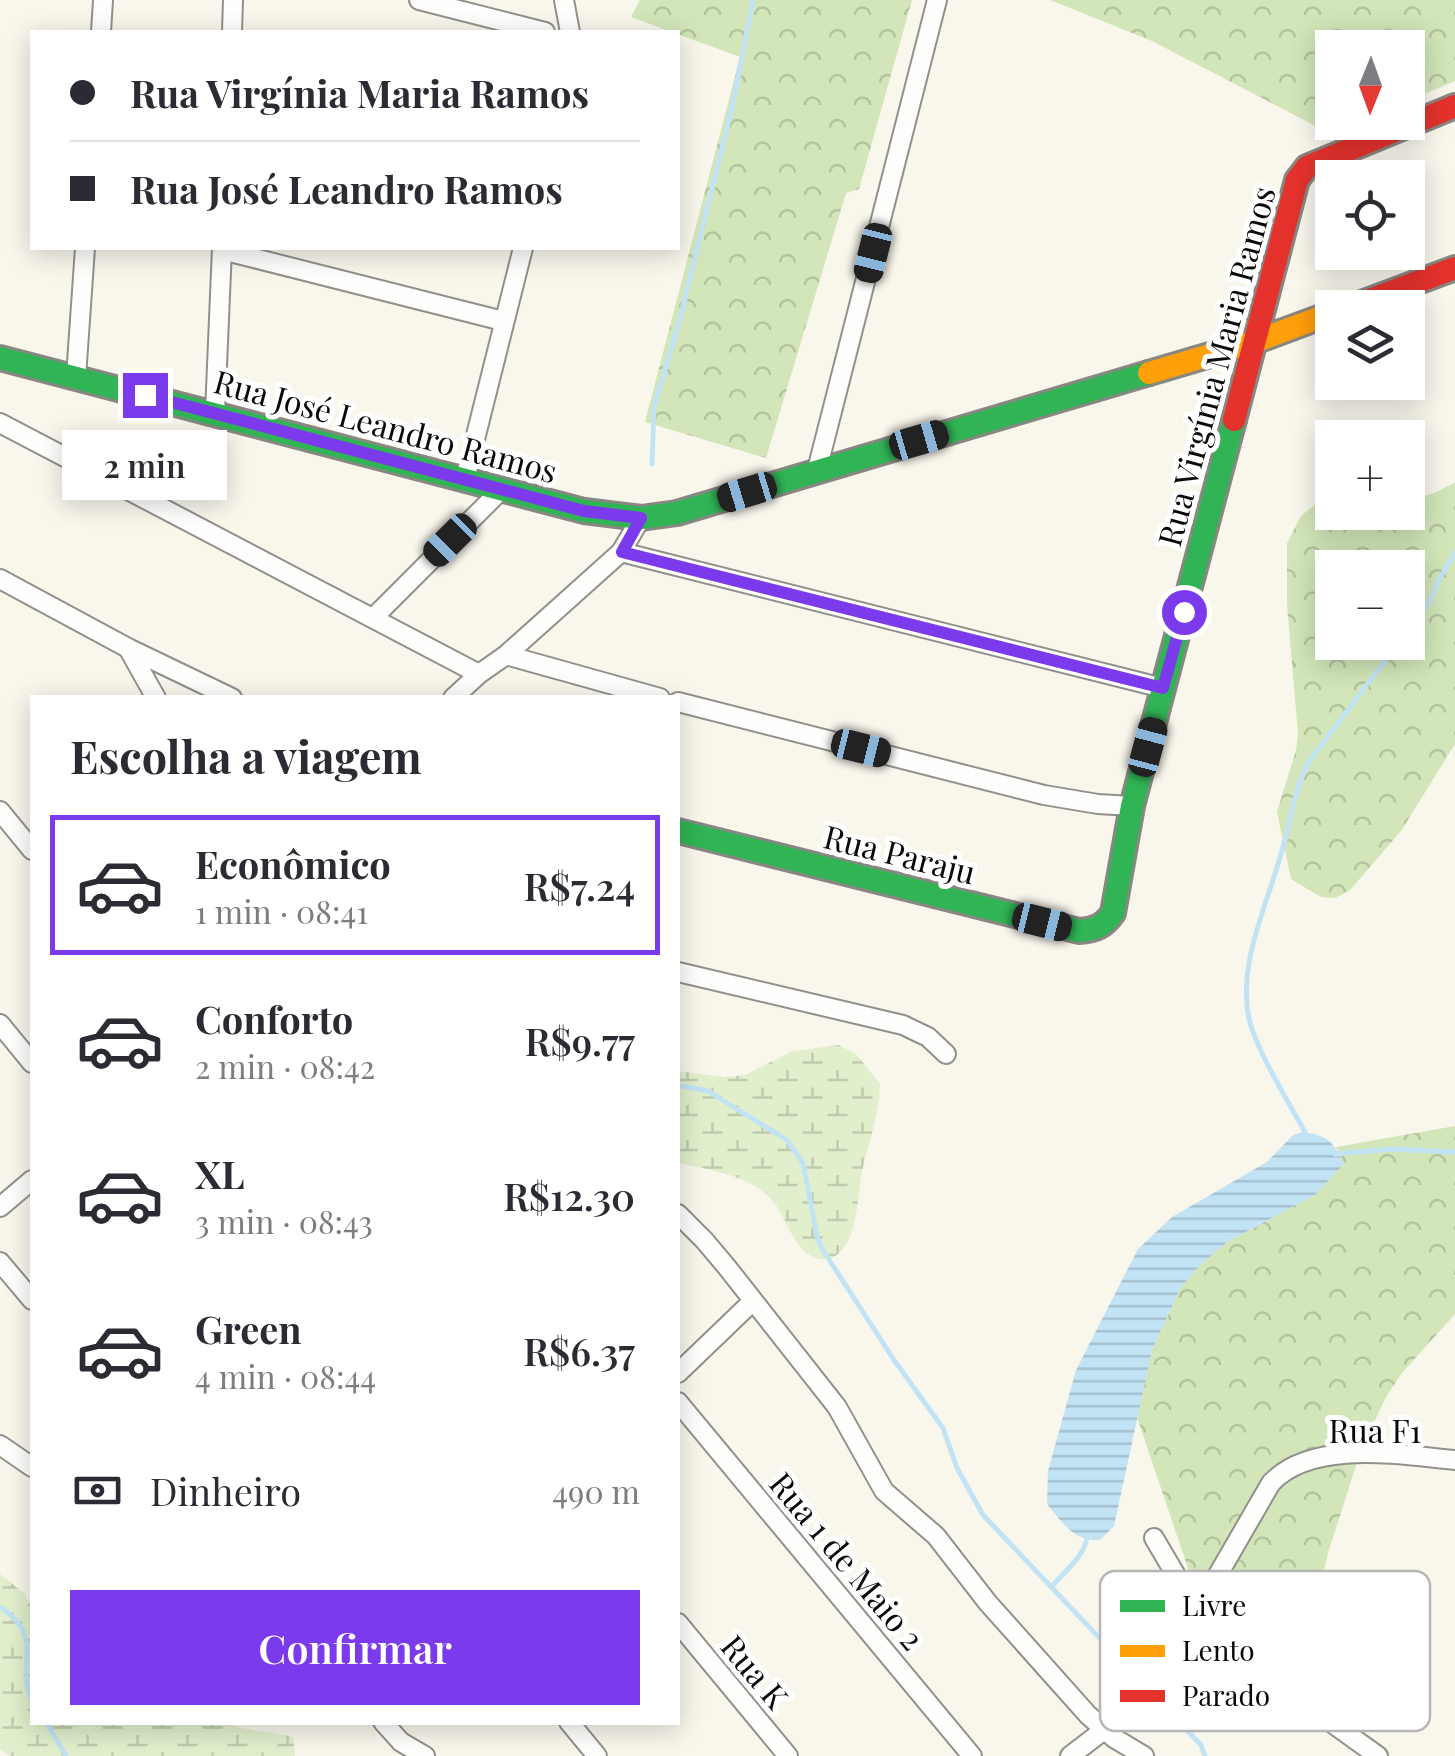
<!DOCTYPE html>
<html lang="pt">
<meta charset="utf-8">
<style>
:root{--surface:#fff;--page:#f2f2f3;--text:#2b2b33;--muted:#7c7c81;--line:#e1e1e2;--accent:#7c3aed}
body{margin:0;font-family:"Playfair Display",serif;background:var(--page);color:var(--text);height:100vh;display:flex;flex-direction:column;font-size:38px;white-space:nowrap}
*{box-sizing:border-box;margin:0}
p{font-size:32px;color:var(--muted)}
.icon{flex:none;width:55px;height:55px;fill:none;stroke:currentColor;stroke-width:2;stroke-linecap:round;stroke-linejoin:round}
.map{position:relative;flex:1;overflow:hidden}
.drawer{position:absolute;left:30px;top:695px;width:650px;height:1030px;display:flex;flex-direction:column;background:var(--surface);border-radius:0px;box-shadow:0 5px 25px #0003}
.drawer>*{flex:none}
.top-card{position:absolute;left:30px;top:30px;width:650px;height:220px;border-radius:0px;box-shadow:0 5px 25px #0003;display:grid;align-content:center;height:220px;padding:0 40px;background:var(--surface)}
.needle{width:65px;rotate:181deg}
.tools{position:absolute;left:1315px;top:30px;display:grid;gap:20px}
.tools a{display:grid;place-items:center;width:110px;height:110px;border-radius:0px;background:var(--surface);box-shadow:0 5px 25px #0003;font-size:50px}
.end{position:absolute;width:45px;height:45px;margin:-22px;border:12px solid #7c3aed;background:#fff;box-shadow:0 0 0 5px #fff}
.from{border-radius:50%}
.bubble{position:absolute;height:70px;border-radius:0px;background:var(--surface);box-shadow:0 5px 25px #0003;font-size:32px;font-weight:600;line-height:70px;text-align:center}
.car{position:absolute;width:30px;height:60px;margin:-30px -15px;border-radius:12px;box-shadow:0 0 8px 2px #0007;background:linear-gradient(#222 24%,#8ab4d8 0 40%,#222 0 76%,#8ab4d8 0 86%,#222 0)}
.top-card b{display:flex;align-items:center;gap:35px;height:95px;font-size:38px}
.top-card b+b{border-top:2px solid var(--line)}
.top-card i{width:25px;height:25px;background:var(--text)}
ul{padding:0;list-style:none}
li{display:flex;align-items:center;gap:30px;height:140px;margin:0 20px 15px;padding:0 20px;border:5px solid transparent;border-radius:0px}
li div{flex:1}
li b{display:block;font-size:38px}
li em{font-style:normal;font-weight:600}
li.selected{border-color:var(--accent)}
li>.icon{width:90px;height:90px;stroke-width:1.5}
h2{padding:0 40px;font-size:45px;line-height:120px}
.pay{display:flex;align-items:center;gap:25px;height:110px;padding:0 40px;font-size:38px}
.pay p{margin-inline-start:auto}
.action{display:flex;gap:20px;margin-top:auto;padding:20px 40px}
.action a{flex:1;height:115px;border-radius:0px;background:var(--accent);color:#fff;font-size:40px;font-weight:600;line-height:115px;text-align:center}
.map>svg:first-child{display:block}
</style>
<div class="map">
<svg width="1455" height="1756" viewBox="0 0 1455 1756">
<defs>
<pattern id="forest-crowns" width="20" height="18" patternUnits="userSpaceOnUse" patternTransform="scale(2.5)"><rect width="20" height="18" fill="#d2e6b9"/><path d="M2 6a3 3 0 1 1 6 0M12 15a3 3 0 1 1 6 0" fill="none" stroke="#b3c49e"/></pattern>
<pattern id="wetland-marsh" width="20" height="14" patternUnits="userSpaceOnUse" patternTransform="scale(2.5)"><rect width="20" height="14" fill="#e1efcc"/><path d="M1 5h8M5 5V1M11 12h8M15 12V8" fill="none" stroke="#c0ccae"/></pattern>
<pattern id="water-rules" width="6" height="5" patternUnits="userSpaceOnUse" patternTransform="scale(2.5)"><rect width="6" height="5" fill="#c2e3f4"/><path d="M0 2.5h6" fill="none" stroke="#a5c1d0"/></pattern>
</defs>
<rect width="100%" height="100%" fill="#f9f6ec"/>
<!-- forest -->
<g fill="url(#forest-crowns)" fill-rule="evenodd">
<polygon points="640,0 912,0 859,189 846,193 766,458 645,422 740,57 631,17"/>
<polygon points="1050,0 1455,0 1455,81 1408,101 1408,48 1332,48 1332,122 1358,123 1331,134 1152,41"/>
<path d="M 1455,482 L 1455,744 L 1401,831 L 1350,890 L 1335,898 L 1321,897 L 1291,879 L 1277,812 L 1296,750 L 1298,734 L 1287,605 L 1287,543 L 1301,516 L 1332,490 L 1332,512 L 1408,512 L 1408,495 C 1423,501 1441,490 1455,482 ZM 1332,568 L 1408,568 L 1408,642 L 1332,642 Z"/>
<polygon points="1455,1126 1455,1314 1402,1373 1386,1397 1361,1450 1328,1553 1308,1642 1288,1657 1247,1665 1199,1601 1137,1417 1152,1350 1180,1289 1198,1267 1227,1242 1315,1195 1344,1164 1336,1147"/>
</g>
<!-- wetland -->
<g fill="url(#wetland-marsh)">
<path d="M 839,1045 L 857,1055 L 880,1084 C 879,1114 870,1139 863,1167 C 858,1189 858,1224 847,1243 C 841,1254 830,1263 816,1258 C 791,1249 788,1216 770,1198 C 746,1174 709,1170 678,1163 L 678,1071 L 724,1077 L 745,1075 L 793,1051 Z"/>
<path d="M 0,1574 L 25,1594 L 32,1609 L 32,1722 L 227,1723 C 248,1732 270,1731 293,1737 L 295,1756 L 10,1756 L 0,1749 Z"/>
</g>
<!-- water -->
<path fill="url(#water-rules)" d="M 1304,1132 C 1328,1136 1334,1142 1344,1164 L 1315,1195 L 1227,1242 L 1198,1267 L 1180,1289 L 1152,1350 L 1114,1526 L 1100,1540 C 1074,1542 1062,1522 1047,1504 L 1048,1471 L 1076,1370 L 1138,1249 L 1172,1217 L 1267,1162 L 1293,1135 Z"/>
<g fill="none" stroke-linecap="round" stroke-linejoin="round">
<!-- stream -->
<g stroke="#c2e3f4" stroke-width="5">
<polyline points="652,464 654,407 678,326 732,108 753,0"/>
<polyline points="1408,630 1431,599 1441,576 1455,553"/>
<polyline points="678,1085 708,1091 787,1140 803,1163 817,1236 821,1247 894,1360 943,1428 957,1468 983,1515 1201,1745 1205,1756"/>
<path d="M 1307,1136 C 1290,1104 1257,1052 1249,1019 C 1237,962 1269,901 1283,847 C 1291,818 1295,786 1310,760 L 1399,642"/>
<polyline points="1335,1154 1392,1149 1455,1152"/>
<path d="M 1052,1586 C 1064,1572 1085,1556 1087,1537"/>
<path d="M 0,1607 C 47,1637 14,1667 32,1699"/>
<polyline points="1287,1687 1299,1653"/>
<polyline points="46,1722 66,1756"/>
</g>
<!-- street casing -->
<g stroke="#92908c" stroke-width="22">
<g id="street">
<polyline points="419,0 545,32"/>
<polyline points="564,0 570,32"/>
<polyline points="101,32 103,0"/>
<polyline points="232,32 233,0"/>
<polyline points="222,250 503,321"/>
<polyline points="76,377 85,248"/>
<polyline points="215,413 222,248"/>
<polyline points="0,423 479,674"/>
<polyline points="817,470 937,0"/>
<polyline points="465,479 523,248"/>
<polyline points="621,552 1163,688"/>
<polyline points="0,579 128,648 232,698"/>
<polyline points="373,618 502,489"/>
<polyline points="128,648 156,698"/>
<polyline points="506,655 660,698"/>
<polyline points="453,698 479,674 506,655 621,552 641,518"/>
<polyline points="678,702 1044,795 1098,804 1132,806"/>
<polyline points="0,811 32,850"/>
<polyline points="678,972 903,1025 928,1037 946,1054"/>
<polyline points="0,1024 32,1063"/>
<polyline points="0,1207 32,1180"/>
<polyline points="678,1214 704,1240 726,1266 837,1407 884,1491 936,1536 988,1603 1088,1715 1114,1738 1144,1756"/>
<polyline points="0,1262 32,1300"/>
<polyline points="678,1373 753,1301"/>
<polyline points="678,1402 972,1756"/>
<polyline points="0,1445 32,1467"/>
<polyline points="1154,1538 1197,1611 1265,1675 1378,1756"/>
<path d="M 1197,1611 L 1271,1483 C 1312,1439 1400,1455 1455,1460"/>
<polyline points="678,1623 788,1756"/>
<polyline points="383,1722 401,1742 425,1756"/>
<polyline points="569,1722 597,1756"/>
<polyline points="1070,1756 1104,1730"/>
</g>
</g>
<!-- fast casing -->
<g stroke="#888782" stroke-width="28">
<g id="fast">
<polyline points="0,358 584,511 641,518 677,513 1149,373"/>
<path d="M 678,831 L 1079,931 C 1095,930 1104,926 1113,913 L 1132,806 L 1234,420"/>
</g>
</g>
<!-- slow casing -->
<g stroke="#888782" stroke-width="28">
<polyline id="slow" points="1149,373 1254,342 1332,313"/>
</g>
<!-- jam casing -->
<g stroke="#888782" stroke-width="28">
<g id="jam">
<polyline points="1348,308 1455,268"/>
<polyline points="1234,420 1297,180 1307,167 1455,106"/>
</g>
</g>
<!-- street -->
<use href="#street" stroke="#fefefc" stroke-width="18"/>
<!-- fast -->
<use href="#fast" stroke="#30b455" stroke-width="22"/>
<!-- slow -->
<use href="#slow" stroke="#ff9f0a" stroke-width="22"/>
<!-- jam -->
<use href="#jam" stroke="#e5322d" stroke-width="22"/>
</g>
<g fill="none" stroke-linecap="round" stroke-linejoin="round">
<!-- route -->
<polyline stroke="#7c3aed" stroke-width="12" points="145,395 584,511 641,518 622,552 1163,688 1184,612"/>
</g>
<g text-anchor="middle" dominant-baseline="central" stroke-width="10" stroke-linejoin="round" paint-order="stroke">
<!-- street labels -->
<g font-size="32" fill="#0a0a0a" stroke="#fff">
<text transform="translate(1215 366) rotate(-75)">Rua Virgínia Maria Ramos</text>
<text transform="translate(386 425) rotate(15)">Rua José Leandro Ramos</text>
<text transform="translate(900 853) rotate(14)">Rua Paraju</text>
<text x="1375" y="1429">Rua F1</text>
<text transform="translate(848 1560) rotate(50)">Rua 1 de Maio 2</text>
<text transform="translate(756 1671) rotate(50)">Rua K</text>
</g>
</g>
<!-- legend -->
<rect x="1100" y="1571" width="330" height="160" rx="15" fill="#fff" stroke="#b6b6b6" stroke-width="2.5"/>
<rect x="1120" y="1600" width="45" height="12" fill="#30b455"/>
<rect x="1120" y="1645" width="45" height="12" fill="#ff9f0a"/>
<rect x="1120" y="1690" width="45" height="12" fill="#e5322d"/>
<g font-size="28" fill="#0a0a0a">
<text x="1182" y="1616">Livre</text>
<text x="1182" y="1661">Lento</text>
<text x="1182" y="1706">Parado</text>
</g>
</svg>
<div class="tools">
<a><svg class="needle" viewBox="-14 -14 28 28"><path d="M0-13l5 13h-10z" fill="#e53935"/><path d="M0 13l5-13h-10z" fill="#7c7c81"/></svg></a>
<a><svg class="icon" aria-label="locate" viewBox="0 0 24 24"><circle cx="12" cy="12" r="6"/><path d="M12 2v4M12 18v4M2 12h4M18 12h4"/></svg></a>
<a><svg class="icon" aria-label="layers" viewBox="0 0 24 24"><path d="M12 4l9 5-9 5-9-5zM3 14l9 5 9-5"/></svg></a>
<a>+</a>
<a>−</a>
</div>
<i class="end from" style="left:1184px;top:612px"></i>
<i class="end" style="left:145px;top:395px"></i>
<div class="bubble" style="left:62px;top:430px;width:165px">2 min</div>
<i class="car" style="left:873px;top:253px;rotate:194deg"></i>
<i class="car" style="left:919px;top:440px;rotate:74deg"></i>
<i class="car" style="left:747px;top:492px;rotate:253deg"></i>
<i class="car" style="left:450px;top:540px;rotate:225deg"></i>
<i class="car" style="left:1148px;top:747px;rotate:15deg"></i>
<i class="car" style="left:861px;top:748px;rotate:104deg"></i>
<i class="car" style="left:1042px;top:922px;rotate:104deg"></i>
<div class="top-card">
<b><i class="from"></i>Rua Virgínia Maria Ramos</b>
<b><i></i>Rua José Leandro Ramos</b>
</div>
<section class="drawer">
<h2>Escolha a viagem</h2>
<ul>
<li class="selected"><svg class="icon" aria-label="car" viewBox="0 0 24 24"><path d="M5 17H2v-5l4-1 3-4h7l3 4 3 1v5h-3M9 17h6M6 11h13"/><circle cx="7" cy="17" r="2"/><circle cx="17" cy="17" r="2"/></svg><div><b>Econômico</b><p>1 min · 08:41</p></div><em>R$7.24</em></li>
<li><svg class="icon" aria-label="car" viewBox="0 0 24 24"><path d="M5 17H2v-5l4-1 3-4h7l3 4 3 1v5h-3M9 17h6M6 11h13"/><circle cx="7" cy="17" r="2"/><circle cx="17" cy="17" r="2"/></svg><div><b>Conforto</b><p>2 min · 08:42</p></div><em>R$9.77</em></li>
<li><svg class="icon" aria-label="car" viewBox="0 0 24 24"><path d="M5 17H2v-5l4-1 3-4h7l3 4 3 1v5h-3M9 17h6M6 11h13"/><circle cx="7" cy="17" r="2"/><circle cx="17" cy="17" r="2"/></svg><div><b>XL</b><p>3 min · 08:43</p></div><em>R$12.30</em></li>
<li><svg class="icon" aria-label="car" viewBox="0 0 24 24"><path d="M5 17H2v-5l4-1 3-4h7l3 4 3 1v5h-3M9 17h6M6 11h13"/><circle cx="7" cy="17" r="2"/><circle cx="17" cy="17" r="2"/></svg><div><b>Green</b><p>4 min · 08:44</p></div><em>R$6.37</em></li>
</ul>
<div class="pay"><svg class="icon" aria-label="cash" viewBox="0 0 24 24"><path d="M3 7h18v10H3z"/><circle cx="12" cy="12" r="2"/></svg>Dinheiro<p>490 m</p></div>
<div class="action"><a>Confirmar</a></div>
</section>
</div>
